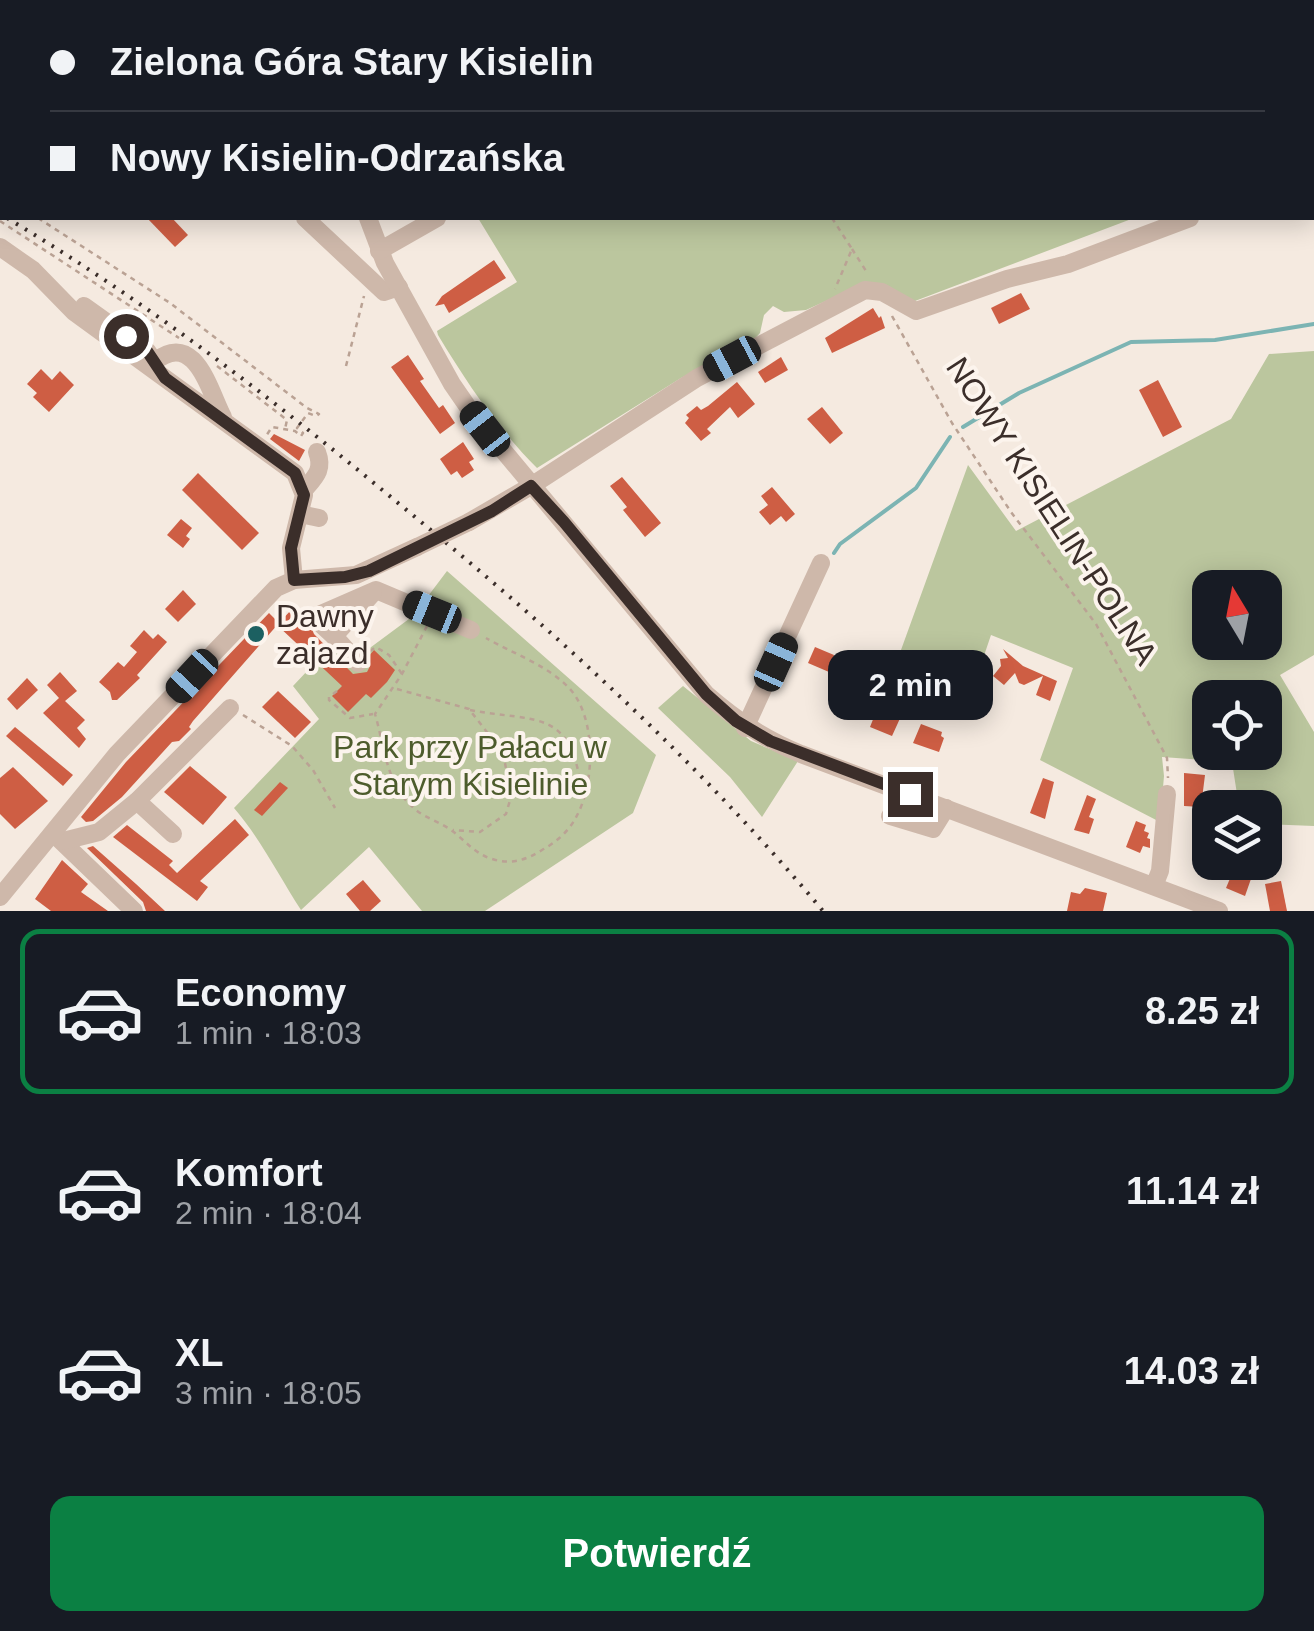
<!DOCTYPE html>
<html lang="pl">
<meta charset="utf-8">
<style>
:root{--surface:#171b24;--page:#242831;--text:#f1f3f6;--muted:#9ea1a6;--line:#363941;--accent:#0b8043}
body{margin:0;font-family:Arial,sans-serif;background:var(--page);color:var(--text);height:100vh;display:flex;flex-direction:column;font-size:38px;white-space:nowrap}
*{box-sizing:border-box;margin:0}
p{font-size:32px;color:var(--muted)}
.icon{flex:none;width:55px;height:55px;fill:none;stroke:currentColor;stroke-width:2;stroke-linecap:round;stroke-linejoin:round}
.map{position:relative;height:911px;overflow:hidden}
.side{display:flex;flex-direction:column;background:var(--surface);flex:1}
.side>*{flex:none}
.banner{position:absolute;left:0px;top:0px;width:1315px;height:220px;box-shadow:0 5px 25px #0003;display:grid;align-content:center;height:220px;padding:0 50px;background:var(--surface)}
.needle{width:65px;rotate:350deg}
.fabs{position:absolute;left:1192px;top:570px;display:grid;gap:20px}
.fabs a{display:grid;place-items:center;width:90px;height:90px;border-radius:20px;background:var(--surface);box-shadow:0 5px 25px #0003;font-size:50px}
.end{position:absolute;width:45px;height:45px;margin:-22px;border:12px solid #3b2e2a;background:#fff;box-shadow:0 0 0 5px #fff}
.from{border-radius:50%}
.bubble{position:absolute;height:70px;border-radius:20px;background:var(--surface);box-shadow:0 5px 25px #0003;font-size:32px;font-weight:700;line-height:70px;text-align:center}
.car{position:absolute;width:30px;height:60px;margin:-30px -15px;border-radius:12px;box-shadow:0 0 8px 2px #0007;background:linear-gradient(#222 24%,#8ab4d8 0 40%,#222 0 76%,#8ab4d8 0 86%,#222 0)}
.banner b{display:flex;align-items:center;gap:35px;height:95px;font-size:38px}
.banner b+b{border-top:2px solid var(--line)}
.banner i{width:25px;height:25px;background:var(--text)}
ul{padding:18px 0 0;list-style:none}
li{display:flex;align-items:center;gap:30px;height:165px;margin:0 20px 15px;padding:0 30px;border:5px solid transparent;border-radius:20px}
li div{flex:1}
li b{display:block;font-size:38px}
li em{font-style:normal;font-weight:700}
li.current{border-color:var(--accent)}
li>.icon{width:90px;height:90px;stroke-width:1.5}
.cta{display:flex;gap:20px;margin-top:auto;padding:20px 50px}
.cta a{flex:1;height:115px;border-radius:20px;background:var(--accent);color:#fff;font-size:40px;font-weight:700;line-height:115px;text-align:center}
.map>svg:first-child{display:block}
</style>
<div class="map">
<svg width="1314" height="911" viewBox="0 0 1314 911">
<rect width="100%" height="100%" fill="#f5eae0"/>
<!-- green -->
<g fill="#bbc69e" fill-rule="evenodd">
<polygon points="825,0 1314,0 1314,149 1312,2 821,2"/>
<path d="M 478,218 L 1134,218 L 915,301 L 850,290 L 806,310 L 784,312 L 773,306 L 764,315 L 760,333 L 751,343 L 681,378 L 537,468 C 497,428 467,383 438,335 L 437,331 L 517,282 Z"/>
<path d="M 1314,351 L 1314,655 L 1280,675 L 1314,732 L 1314,826 L 1265,824 L 1265,808 L 1239,807 L 1232,762 L 1162,757 L 1164,776 L 1160,822 L 1040,760 L 1073,668 L 991,635 L 972,691 L 897,661 L 968,465 L 1016,531 L 1231,419 L 1269,354 ZM 1210,588 L 1265,588 L 1265,642 L 1210,642 ZM 1210,698 L 1265,698 L 1265,752 L 1210,752 Z"/>
<path d="M 447,571 L 656,755 L 633,813 L 485,911 L 422,911 L 369,847 L 301,910 C 279,876 260,838 234,808 L 319,719 L 293,686 L 342,634 L 359,656 L 413,616 Z"/>
<polygon points="683,686 751,741 798,761 762,817 730,777 658,708"/>
</g>
<g fill="none" stroke-linecap="round" stroke-linejoin="round">
<!-- stream -->
<g stroke="#7cb4b3" stroke-width="4">
<polyline points="963,427 1019,393 1131,342 1215,340 1314,324"/>
<polyline points="834,553 840,544 916,488 950,437"/>
</g>
</g>
<!-- building -->
<g fill="#ce5e44">
<polygon points="147,218 172,218 188,235 175,247"/>
<polygon points="494,260 506,278 449,313 444,304 435,306 442,296"/>
<polygon points="1021,293 1030,309 999,324 991,308"/>
<polygon points="873,308 879,318 881,316 885,328 832,353 825,338"/>
<polygon points="408,355 424,379 420,381 439,408 443,405 455,423 440,434 391,367"/>
<polygon points="781,357 788,370 765,383 758,372"/>
<polygon points="41,369 52,380 60,371 74,385 49,412 33,397 37,393 27,384"/>
<polygon points="1158,380 1182,427 1163,437 1139,390"/>
<polygon points="737,382 755,404 738,418 730,407 707,429 711,433 701,441 685,423 689,418 686,415 697,406 701,410 708,406"/>
<polygon points="822,407 843,433 830,444 807,419"/>
<polygon points="274,434 305,450 299,461 270,439"/>
<polygon points="463,442 474,459 469,462 474,470 462,478 457,471 451,475 440,459"/>
<polygon points="198,473 259,533 242,550 182,490"/>
<polygon points="622,477 661,523 645,537 623,510 627,507 610,486"/>
<polygon points="772,487 795,514 786,522 781,516 770,525 759,512 768,505 761,496"/>
<polygon points="181,519 192,528 186,536 190,539 183,548 167,535"/>
<polygon points="183,590 196,604 178,622 165,609"/>
<polygon points="293,608 309,622 314,634 353,674 367,672 370,666 368,657 374,650 395,670 387,682 371,698 366,694 348,712 332,696 342,686 277,625"/>
<polygon points="269,613 279,623 193,721 189,727 191,729 179,741 172,742 122,797 93,821 86,822 81,817 126,762"/>
<polygon points="144,630 153,639 158,634 167,642 137,675 140,678 117,700 112,700 110,692 99,682 118,662 124,667 137,652 130,646"/>
<polygon points="815,647 834,655 829,672 808,663"/>
<polygon points="1003,649 1023,666 1057,681 1050,701 1036,695 1043,676 1024,685 1019,683 1015,673 1004,685 993,676 1001,666 1000,659 1008,658"/>
<polygon points="895,664 929,677 913,718 902,714 892,736 870,727"/>
<polygon points="60,672 77,691 65,701 85,720 77,728 86,739 79,748 43,713 59,698 47,685"/>
<polygon points="27,678 38,690 17,710 7,699"/>
<polygon points="278,691 311,722 295,738 262,707"/>
<polygon points="921,724 942,732 941,736 944,738 939,752 913,743"/>
<polygon points="15,727 73,775 63,786 6,736"/>
<polygon points="190,766 227,797 203,825 164,792"/>
<polygon points="13,767 48,801 15,829 0,814 0,778"/>
<polygon points="1184,773 1205,775 1201,807 1184,806"/>
<polygon points="1043,778 1054,782 1045,819 1030,813"/>
<polygon points="280,782 288,788 262,816 254,810"/>
<polygon points="1087,795 1096,799 1089,817 1094,819 1089,834 1074,830"/>
<polygon points="235,819 249,835 200,881 208,887 197,901 113,837 127,825 173,861 169,865 177,873"/>
<polygon points="1136,821 1146,825 1144,831 1149,833 1147,838 1150,839 1150,848 1143,846 1140,853 1126,847"/>
<polygon points="93,846 136,884 165,911 146,911 143,902 87,848"/>
<polygon points="62,860 88,884 81,892 108,911 51,911 35,899"/>
<polygon points="1234,869 1252,876 1245,896 1226,888"/>
<polygon points="363,880 381,901 370,911 360,911 346,894"/>
<polygon points="1281,881 1287,911 1270,911 1265,884"/>
<polygon points="1085,888 1107,893 1103,911 1067,911 1071,892 1080,894"/>
</g>
<g fill="none" stroke-linecap="round" stroke-linejoin="round">
<!-- path -->
<g stroke="#baa294" stroke-width="2.5" stroke-dasharray="5 5" stroke-linecap="butt">
<polyline points="1205,0 1205,2"/>
<polyline points="817,2 823,0"/>
<polyline points="1187,2 1190,0"/>
<polyline points="1312,161 1314,160"/>
<polyline points="1312,166 1314,166"/>
<polyline points="0,194 2,196"/>
<polyline points="38,218 170,303 307,408 319,414 316,416 308,413 297,428 303,433 301,436 295,431 272,427 266,436"/>
<polyline points="832,218 852,249 835,289"/>
<polyline points="0,221 179,338"/>
<polyline points="852,249 868,274"/>
<polyline points="892,316 952,423 1011,512 1096,624 1167,758 1168,778"/>
<polyline points="217,366 287,420 285,429"/>
<polyline points="346,366 364,296"/>
<path d="M 427,626 L 402,674 L 375,714 C 385,748 386,786 416,810 C 427,819 443,823 455,833 C 467,843 476,854 492,859 C 511,865 526,860 542,850 C 555,843 568,832 575,819 C 595,786 597,719 570,689 C 549,666 512,653 486,638"/>
<polyline points="370,651 376,647 389,655 402,674"/>
<polyline points="397,689 469,709 497,745 505,763 511,797 506,814 480,832 453,830"/>
<polyline points="337,691 329,697 329,700 350,718 373,714"/>
<path d="M 470,710 C 538,723 572,707 582,795"/>
<polyline points="243,715 292,746 313,770 335,808"/>
<polyline points="361,740 383,749"/>
</g>
<!-- minor -->
<g stroke="#ceb8aa" stroke-width="18">
<polyline points="112,0 113,2"/>
<polyline points="321,0 321,2"/>
<polyline points="642,0 648,2"/>
<polyline points="662,2 664,2"/>
<polyline points="305,218 384,292 399,287"/>
<path d="M 368,218 L 385,263 L 452,384 L 472,413 L 706,694 C 736,720 764,739 801,754 L 1219,911"/>
<polyline points="0,247 33,270 74,312 295,473 304,495 291,548 294,580"/>
<polyline points="379,251 437,218"/>
<polyline points="84,306 147,351 154,361"/>
<path d="M 154,362 C 195,329 209,390 223,417"/>
<path d="M 304,490 C 315,477 324,470 317,452"/>
<polyline points="300,514 319,518"/>
<polyline points="469,522 531,486 697,378 865,290 882,292 916,311 1007,279 1068,264 1190,218"/>
<polyline points="334,636 322,625 321,614 376,590 471,630"/>
<polyline points="358,663 334,636 373,593"/>
<polyline points="745,728 821,563"/>
<polyline points="137,801 173,834"/>
<polyline points="890,816 933,829 946,808"/>
<polyline points="55,835 134,911"/>
<polyline points="63,841 99,832 137,801 230,708"/>
<polyline points="1154,886 1160,871 1167,794"/>
<polyline points="0,897 117,754 276,588 294,580 356,575 417,547"/>
</g>
<!-- rail -->
<path stroke="#3b2e2a" stroke-width="4" stroke-dasharray="2.5 8" stroke-linecap="butt" d="M 7,218 C 147,302 273,399 398,503 C 551,628 696,759 823,911"/>
<!-- minor-bridge -->
<polyline stroke="#ceb8aa" stroke-width="18" points="417,547 469,522"/>
</g>
<g fill="none" stroke-linecap="round" stroke-linejoin="round">
<!-- route -->
<polyline stroke="#3b2e2a" stroke-width="12" points="126,336 147,351 165,378 295,473 304,495 291,548 294,580 345,577 369,571 492,511 531,486 564,522 706,694 736,721 770,741 910,794"/>
</g>
<!-- markers -->
<circle fill="#1c6061" stroke="#fcf4ed" stroke-width="4" cx="256" cy="634" r="10"/>
<g text-anchor="middle" dominant-baseline="central" stroke-width="8" stroke-linejoin="round" paint-order="stroke">
<!-- street labels -->
<g font-size="32" fill="#3b2e2a" stroke="#fcf4ed">
<text transform="translate(1052 511) rotate(57)">NOWY KISIELIN-POLNA</text>
</g>
<!-- poi labels -->
<g font-size="32" fill="#3b2e2a" stroke="#fcf4ed" text-anchor="start">
<text x="276" y="616">Dawny<tspan x="276" dy="37">zajazd</tspan></text>
</g>
<!-- park labels -->
<g font-size="32" fill="#4d5c2c" stroke="#fcf4ed">
<text x="470" y="747">Park przy Pałacu w<tspan x="470" dy="37">Starym Kisielinie</tspan></text>
</g>
</g>
</svg>
<div class="fabs">
<a><svg class="needle" viewBox="-14 -14 28 28"><path d="M0-13l5 13h-10z" fill="#e53935"/><path d="M0 13l5-13h-10z" fill="#9ea1a6"/></svg></a>
<a><svg class="icon" aria-label="locate" viewBox="0 0 24 24"><circle cx="12" cy="12" r="6"/><path d="M12 2v4M12 18v4M2 12h4M18 12h4"/></svg></a>
<a><svg class="icon" aria-label="layers" viewBox="0 0 24 24"><path d="M12 4l9 5-9 5-9-5zM3 14l9 5 9-5"/></svg></a>
</div>
<i class="end from" style="left:126px;top:336px"></i>
<i class="end" style="left:910px;top:794px"></i>
<div class="bubble" style="left:828px;top:650px;width:165px">2 min</div>
<i class="car" style="left:732px;top:359px;rotate:242deg"></i>
<i class="car" style="left:485px;top:429px;rotate:322deg"></i>
<i class="car" style="left:432px;top:612px;rotate:292deg"></i>
<i class="car" style="left:776px;top:662px;rotate:24deg"></i>
<i class="car" style="left:192px;top:676px;rotate:223deg"></i>
<div class="banner">
<b><i class="from"></i>Zielona Góra Stary Kisielin</b>
<b><i></i>Nowy Kisielin-Odrzańska</b>
</div>
</div>
<section class="side">
<ul>
<li class="current"><svg class="icon" aria-label="car" viewBox="0 0 24 24"><path d="M5 17H2v-5l4-1 3-4h7l3 4 3 1v5h-3M9 17h6M6 11h13"/><circle cx="7" cy="17" r="2"/><circle cx="17" cy="17" r="2"/></svg><div><b>Economy</b><p>1 min · 18:03</p></div><em>8.25 zł</em></li>
<li><svg class="icon" aria-label="car" viewBox="0 0 24 24"><path d="M5 17H2v-5l4-1 3-4h7l3 4 3 1v5h-3M9 17h6M6 11h13"/><circle cx="7" cy="17" r="2"/><circle cx="17" cy="17" r="2"/></svg><div><b>Komfort</b><p>2 min · 18:04</p></div><em>11.14 zł</em></li>
<li><svg class="icon" aria-label="car" viewBox="0 0 24 24"><path d="M5 17H2v-5l4-1 3-4h7l3 4 3 1v5h-3M9 17h6M6 11h13"/><circle cx="7" cy="17" r="2"/><circle cx="17" cy="17" r="2"/></svg><div><b>XL</b><p>3 min · 18:05</p></div><em>14.03 zł</em></li>
</ul>
<div class="cta"><a>Potwierdź</a></div>
</section>
